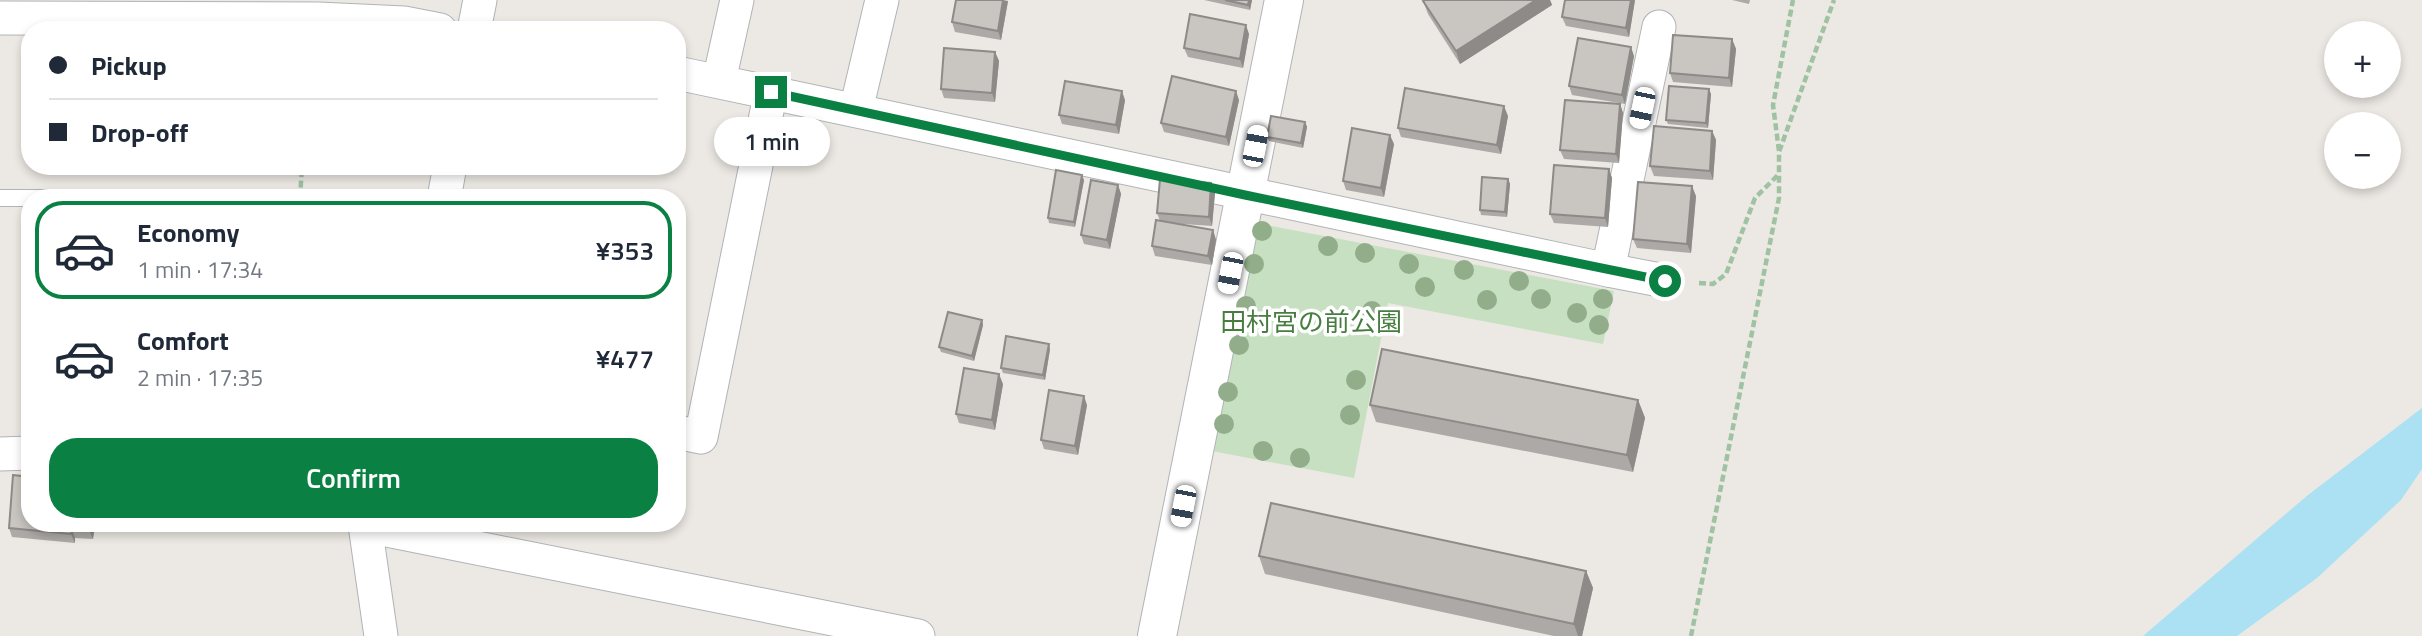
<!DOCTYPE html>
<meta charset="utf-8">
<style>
:root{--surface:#fff;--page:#f2f2f3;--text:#1f2937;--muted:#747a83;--line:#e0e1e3;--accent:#0b8043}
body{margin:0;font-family:"Titillium Web","Noto Sans JP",sans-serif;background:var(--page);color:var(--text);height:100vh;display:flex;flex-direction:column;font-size:26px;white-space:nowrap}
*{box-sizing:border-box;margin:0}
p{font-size:23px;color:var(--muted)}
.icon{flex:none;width:38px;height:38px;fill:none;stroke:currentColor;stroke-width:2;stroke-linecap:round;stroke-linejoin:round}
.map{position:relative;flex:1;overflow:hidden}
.drawer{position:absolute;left:21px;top:189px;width:665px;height:343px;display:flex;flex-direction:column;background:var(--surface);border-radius:28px;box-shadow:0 4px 10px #0003}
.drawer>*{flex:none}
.top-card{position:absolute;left:21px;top:21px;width:665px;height:154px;border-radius:28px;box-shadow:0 4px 10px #0003;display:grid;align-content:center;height:154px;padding:0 28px;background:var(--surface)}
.tools{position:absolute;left:2324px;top:21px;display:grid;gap:14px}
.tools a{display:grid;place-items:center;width:77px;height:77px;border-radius:50%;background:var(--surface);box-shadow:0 4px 10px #0003;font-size:35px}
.end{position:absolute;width:32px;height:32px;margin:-16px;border:9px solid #0b8043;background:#fff;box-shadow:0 0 0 4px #fff}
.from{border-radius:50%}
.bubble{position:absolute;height:49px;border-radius:24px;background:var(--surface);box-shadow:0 4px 10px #0003;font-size:23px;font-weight:600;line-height:49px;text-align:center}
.car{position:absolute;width:21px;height:42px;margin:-21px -10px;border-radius:9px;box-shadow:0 0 5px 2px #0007;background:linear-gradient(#fff 24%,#345 0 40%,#fff 0 76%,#345 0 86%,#fff 0)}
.top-card b{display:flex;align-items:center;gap:24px;height:66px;font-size:26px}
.top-card b+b{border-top:2px solid var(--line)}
.top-card i{width:18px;height:18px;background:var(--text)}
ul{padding:12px 0 0;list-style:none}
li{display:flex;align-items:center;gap:21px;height:98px;margin:0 14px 10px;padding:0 14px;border:4px solid transparent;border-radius:28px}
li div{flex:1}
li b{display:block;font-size:26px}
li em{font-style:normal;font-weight:600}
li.active{border-color:var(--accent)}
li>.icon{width:63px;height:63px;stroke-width:1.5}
.action{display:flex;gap:14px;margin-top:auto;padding:14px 28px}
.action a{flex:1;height:80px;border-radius:28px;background:var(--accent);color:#fff;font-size:28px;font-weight:600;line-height:80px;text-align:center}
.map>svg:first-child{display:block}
</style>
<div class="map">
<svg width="2422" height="636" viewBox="0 0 2422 636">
<rect width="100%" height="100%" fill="#ece8e3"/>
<!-- green -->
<polygon fill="#c7e0c2" points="1255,223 1614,291 1603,344 1388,303 1354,478 1212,451"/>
<!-- water -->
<polygon fill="#abe1f3" points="2422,408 2422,469 2401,500 2317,578 2237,636 2143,636 2308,495"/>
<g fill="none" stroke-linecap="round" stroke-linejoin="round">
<!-- service casing -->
<g stroke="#b0b4b6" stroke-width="18">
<g id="service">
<polyline points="0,198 30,198"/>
<polyline points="32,198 215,198"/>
</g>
</g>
<!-- minor casing -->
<g stroke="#b0b4b6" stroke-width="35">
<g id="minor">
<polyline points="0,18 318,19 404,23 440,30"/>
<polyline points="474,30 480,0"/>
<polyline points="677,73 1608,270 1659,27"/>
<polyline points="719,81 737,0"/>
<polyline points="856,110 882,0"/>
<polyline points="444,198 450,166"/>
<polyline points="1608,270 1665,281"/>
<polyline points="677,432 701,437 771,91"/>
<polyline points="0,454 30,453"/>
<polyline points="365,525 381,636"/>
<polyline points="382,529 918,636"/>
</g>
</g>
<!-- tertiary casing -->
<g stroke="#b0b4b6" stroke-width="40">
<polyline id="tertiary" points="1157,636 1284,0"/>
</g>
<!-- path -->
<g stroke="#9ec2a2" stroke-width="4.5" stroke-dasharray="7 3.5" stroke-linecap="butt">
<polyline points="1779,151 1773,105 1793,0"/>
<polyline points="300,198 302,166"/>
<polyline points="1699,283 1713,284 1726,274 1755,198 1779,174"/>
<polyline points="1691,636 1779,198 1779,152 1834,0"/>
</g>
<!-- service -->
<use href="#service" stroke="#fff" stroke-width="16"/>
<!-- minor -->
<use href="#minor" stroke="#fff" stroke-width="33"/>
<!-- tertiary -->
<use href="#tertiary" stroke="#fff" stroke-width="38"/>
</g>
<!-- trees -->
<g fill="#91ad89">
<circle cx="1262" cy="231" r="10"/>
<circle cx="1328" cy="246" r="10"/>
<circle cx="1365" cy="253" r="10"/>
<circle cx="1254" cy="264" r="10"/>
<circle cx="1409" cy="264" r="10"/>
<circle cx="1464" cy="270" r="10"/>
<circle cx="1519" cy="281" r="10"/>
<circle cx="1425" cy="287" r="10"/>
<circle cx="1541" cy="299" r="10"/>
<circle cx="1603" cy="299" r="10"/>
<circle cx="1487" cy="300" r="10"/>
<circle cx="1246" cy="306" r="10"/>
<circle cx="1372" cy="311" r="10"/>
<circle cx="1577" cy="313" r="10"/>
<circle cx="1599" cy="325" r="10"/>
<circle cx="1239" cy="345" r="10"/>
<circle cx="1356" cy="380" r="10"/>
<circle cx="1228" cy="392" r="10"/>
<circle cx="1350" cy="415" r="10"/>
<circle cx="1224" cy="424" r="10"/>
<circle cx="1263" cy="451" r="10"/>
<circle cx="1300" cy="458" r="10"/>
</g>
<!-- wall -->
<g fill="#ada9a6">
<polygon points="1204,0 1252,0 1250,10"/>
<polygon points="1425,0 1550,0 1552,5 1460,64 1428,14 1423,1"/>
<polygon points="1635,0 1629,37 1566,26 1562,17"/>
<polygon points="1732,0 1750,0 1749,4"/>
<polygon points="1008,1 1001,40 955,32 952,22"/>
<polygon points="1249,34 1243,68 1188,57 1184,48"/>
<polygon points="1732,39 1736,49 1732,87 1673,82 1670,73"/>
<polygon points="995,52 999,61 995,102 944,98 941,89"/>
<polygon points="1634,56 1625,104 1572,95 1569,86"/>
<polygon points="1711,94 1708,128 1668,124 1666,120"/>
<polygon points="1125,100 1119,134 1062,124 1059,115"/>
<polygon points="1239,100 1229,146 1164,132 1161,123"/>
<polygon points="1620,104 1623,113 1619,163 1564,159 1560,150"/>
<polygon points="1508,116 1501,154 1401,137 1398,128"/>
<polygon points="1305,122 1307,127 1303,148 1269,141 1267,137"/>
<polygon points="1712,131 1716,140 1713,180 1654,176 1650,166"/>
<polygon points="1394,144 1384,197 1346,190 1343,181"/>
<polygon points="1609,169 1612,178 1608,227 1554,223 1550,214"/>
<polygon points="1508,179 1510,184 1507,217 1481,215 1480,210"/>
<polygon points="1084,180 1075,227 1049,223 1048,218"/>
<polygon points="1118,185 1121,194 1110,249 1084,244 1081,235"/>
<polygon points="1215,193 1212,226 1169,223 1213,230 1216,240 1212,265 1155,256 1152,246 1160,221 1157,213"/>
<polygon points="1696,196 1691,253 1637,248 1633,239"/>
<polygon points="982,320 983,325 974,361 941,352 939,347"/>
<polygon points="1050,349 1045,380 1003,373 1001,368"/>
<polygon points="1003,384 995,430 959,423 956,414"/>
<polygon points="1638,400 1645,418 1633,472 1376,422 1370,405"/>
<polygon points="1087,405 1078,455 1044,449 1041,440"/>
<polygon points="95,523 93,539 75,538 75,543 12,537 9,528"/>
<polygon points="1259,556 1586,571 1593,588 1582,636 1554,636 1265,574"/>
</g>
<!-- shaded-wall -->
<g fill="#8d8a87">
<polygon points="1003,0 1008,1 1001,40 998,31"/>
<polygon points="1249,0 1252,0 1250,10 1248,5"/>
<polygon points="1536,0 1550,0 1552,5 1460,64 1456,51"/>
<polygon points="1631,0 1635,0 1629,37 1626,28"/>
<polygon points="1246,25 1249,34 1243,68 1240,59"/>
<polygon points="1732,39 1736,49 1732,87 1729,78"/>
<polygon points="1631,47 1634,56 1625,104 1622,95"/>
<polygon points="995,52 999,61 995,102 992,93"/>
<polygon points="1709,89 1711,94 1708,128 1706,123"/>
<polygon points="1122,91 1125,100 1119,134 1116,125"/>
<polygon points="1236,91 1239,100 1229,146 1226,137"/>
<polygon points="1620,104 1623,113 1619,163 1616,154"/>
<polygon points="1504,106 1508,116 1501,154 1497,145"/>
<polygon points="1305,122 1307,127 1303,148 1301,143"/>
<polygon points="1712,131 1716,140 1713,180 1710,171"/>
<polygon points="1390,135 1394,144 1384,197 1381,188"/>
<polygon points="1609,169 1612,178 1608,227 1605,218"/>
<polygon points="1082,175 1084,180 1075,227 1074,222"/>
<polygon points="1508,179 1510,184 1507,217 1505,212"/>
<polygon points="1211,183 1215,193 1212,226 1209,217"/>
<polygon points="1118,185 1121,194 1110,249 1107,240"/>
<polygon points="1692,186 1696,196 1691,253 1687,244"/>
<polygon points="1213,230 1216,240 1212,265 1208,256"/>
<polygon points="982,320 983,325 974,361 972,356"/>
<polygon points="1049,344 1050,349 1045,380 1043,375"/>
<polygon points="999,374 1003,384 995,430 992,420"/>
<polygon points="1084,396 1087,405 1078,455 1075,446"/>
<polygon points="1638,400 1645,418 1633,472 1627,455"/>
<polygon points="90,523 95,523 93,539 89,530"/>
<polygon points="72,529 75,538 75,543 71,534"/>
<polygon points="1586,571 1593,588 1582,636 1578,636 1574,624"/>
</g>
<!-- building -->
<g fill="#c9c5c1" stroke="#8d8a87" stroke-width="2">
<polygon points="956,0 1003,0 998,31 952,22"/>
<polygon points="1225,0 1249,0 1248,5"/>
<polygon points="1425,0 1536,0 1456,51 1423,1"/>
<polygon points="1565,0 1631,0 1626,28 1562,17"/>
<polygon points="1190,14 1246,25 1240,59 1184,48"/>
<polygon points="1673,35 1732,39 1729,78 1670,73"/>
<polygon points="1578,38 1631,47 1622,95 1569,86"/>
<polygon points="944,48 995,52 992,93 941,89"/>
<polygon points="1172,76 1236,91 1226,137 1161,123"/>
<polygon points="1065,81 1122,91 1116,125 1059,115"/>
<polygon points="1669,86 1709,89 1706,123 1666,120"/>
<polygon points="1405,88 1504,106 1497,145 1398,128"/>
<polygon points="1565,100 1620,104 1616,154 1560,150"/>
<polygon points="1271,116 1305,122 1301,143 1267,137"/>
<polygon points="1654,126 1712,131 1710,171 1650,166"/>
<polygon points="1352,128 1390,135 1381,188 1343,181"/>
<polygon points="1554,165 1609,169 1605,218 1550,214"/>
<polygon points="1056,170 1082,175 1074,222 1048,218"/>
<polygon points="1482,177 1508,179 1505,212 1480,210"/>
<polygon points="1160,179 1211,183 1209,217 1157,213"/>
<polygon points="1091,180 1118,185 1107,240 1081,235"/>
<polygon points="1638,182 1692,186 1687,244 1633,239"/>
<polygon points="1156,220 1213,230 1208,256 1152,246"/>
<polygon points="948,312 982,320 972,356 939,347"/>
<polygon points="1006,336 1049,344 1043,375 1001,368"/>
<polygon points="1382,349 1638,400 1627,455 1370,405"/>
<polygon points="964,368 999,374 992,420 956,414"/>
<polygon points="1049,390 1084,396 1075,446 1041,440"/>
<polygon points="13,475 30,477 30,523 90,523 89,530 72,529 71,534 9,528"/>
<polygon points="1271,503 1586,571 1574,624 1259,556"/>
</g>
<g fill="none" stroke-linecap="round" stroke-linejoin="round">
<!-- route -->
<polyline stroke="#0b8043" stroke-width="9" points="771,92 1245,195 1665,281"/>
</g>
<g text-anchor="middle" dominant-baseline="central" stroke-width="7" stroke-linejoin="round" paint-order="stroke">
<!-- park labels -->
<g font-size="26" fill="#477d3f" stroke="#fff">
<text x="1311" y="321">田村宮の前公園</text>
</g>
</g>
</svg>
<div class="tools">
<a>+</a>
<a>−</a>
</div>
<i class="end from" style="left:1665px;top:281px"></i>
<i class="end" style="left:771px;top:92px"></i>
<div class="bubble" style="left:714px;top:117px;width:116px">1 min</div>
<i class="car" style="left:1642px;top:108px;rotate:192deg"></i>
<i class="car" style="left:1255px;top:146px;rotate:11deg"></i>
<i class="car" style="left:1230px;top:273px;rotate:191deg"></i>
<i class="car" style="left:1183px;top:506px;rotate:191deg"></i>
<div class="top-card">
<b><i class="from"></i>Pickup</b>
<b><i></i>Drop-off</b>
</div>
<section class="drawer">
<ul>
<li class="active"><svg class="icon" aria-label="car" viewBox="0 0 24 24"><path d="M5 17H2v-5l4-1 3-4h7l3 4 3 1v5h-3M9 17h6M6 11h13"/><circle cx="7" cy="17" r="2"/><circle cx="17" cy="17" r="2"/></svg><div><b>Economy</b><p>1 min · 17:34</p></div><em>¥353</em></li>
<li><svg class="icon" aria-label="car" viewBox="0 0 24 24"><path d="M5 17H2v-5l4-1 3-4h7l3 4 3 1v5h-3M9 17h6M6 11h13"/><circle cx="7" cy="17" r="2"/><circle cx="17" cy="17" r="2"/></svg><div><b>Comfort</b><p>2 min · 17:35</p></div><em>¥477</em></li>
</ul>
<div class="action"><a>Confirm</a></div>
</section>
</div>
